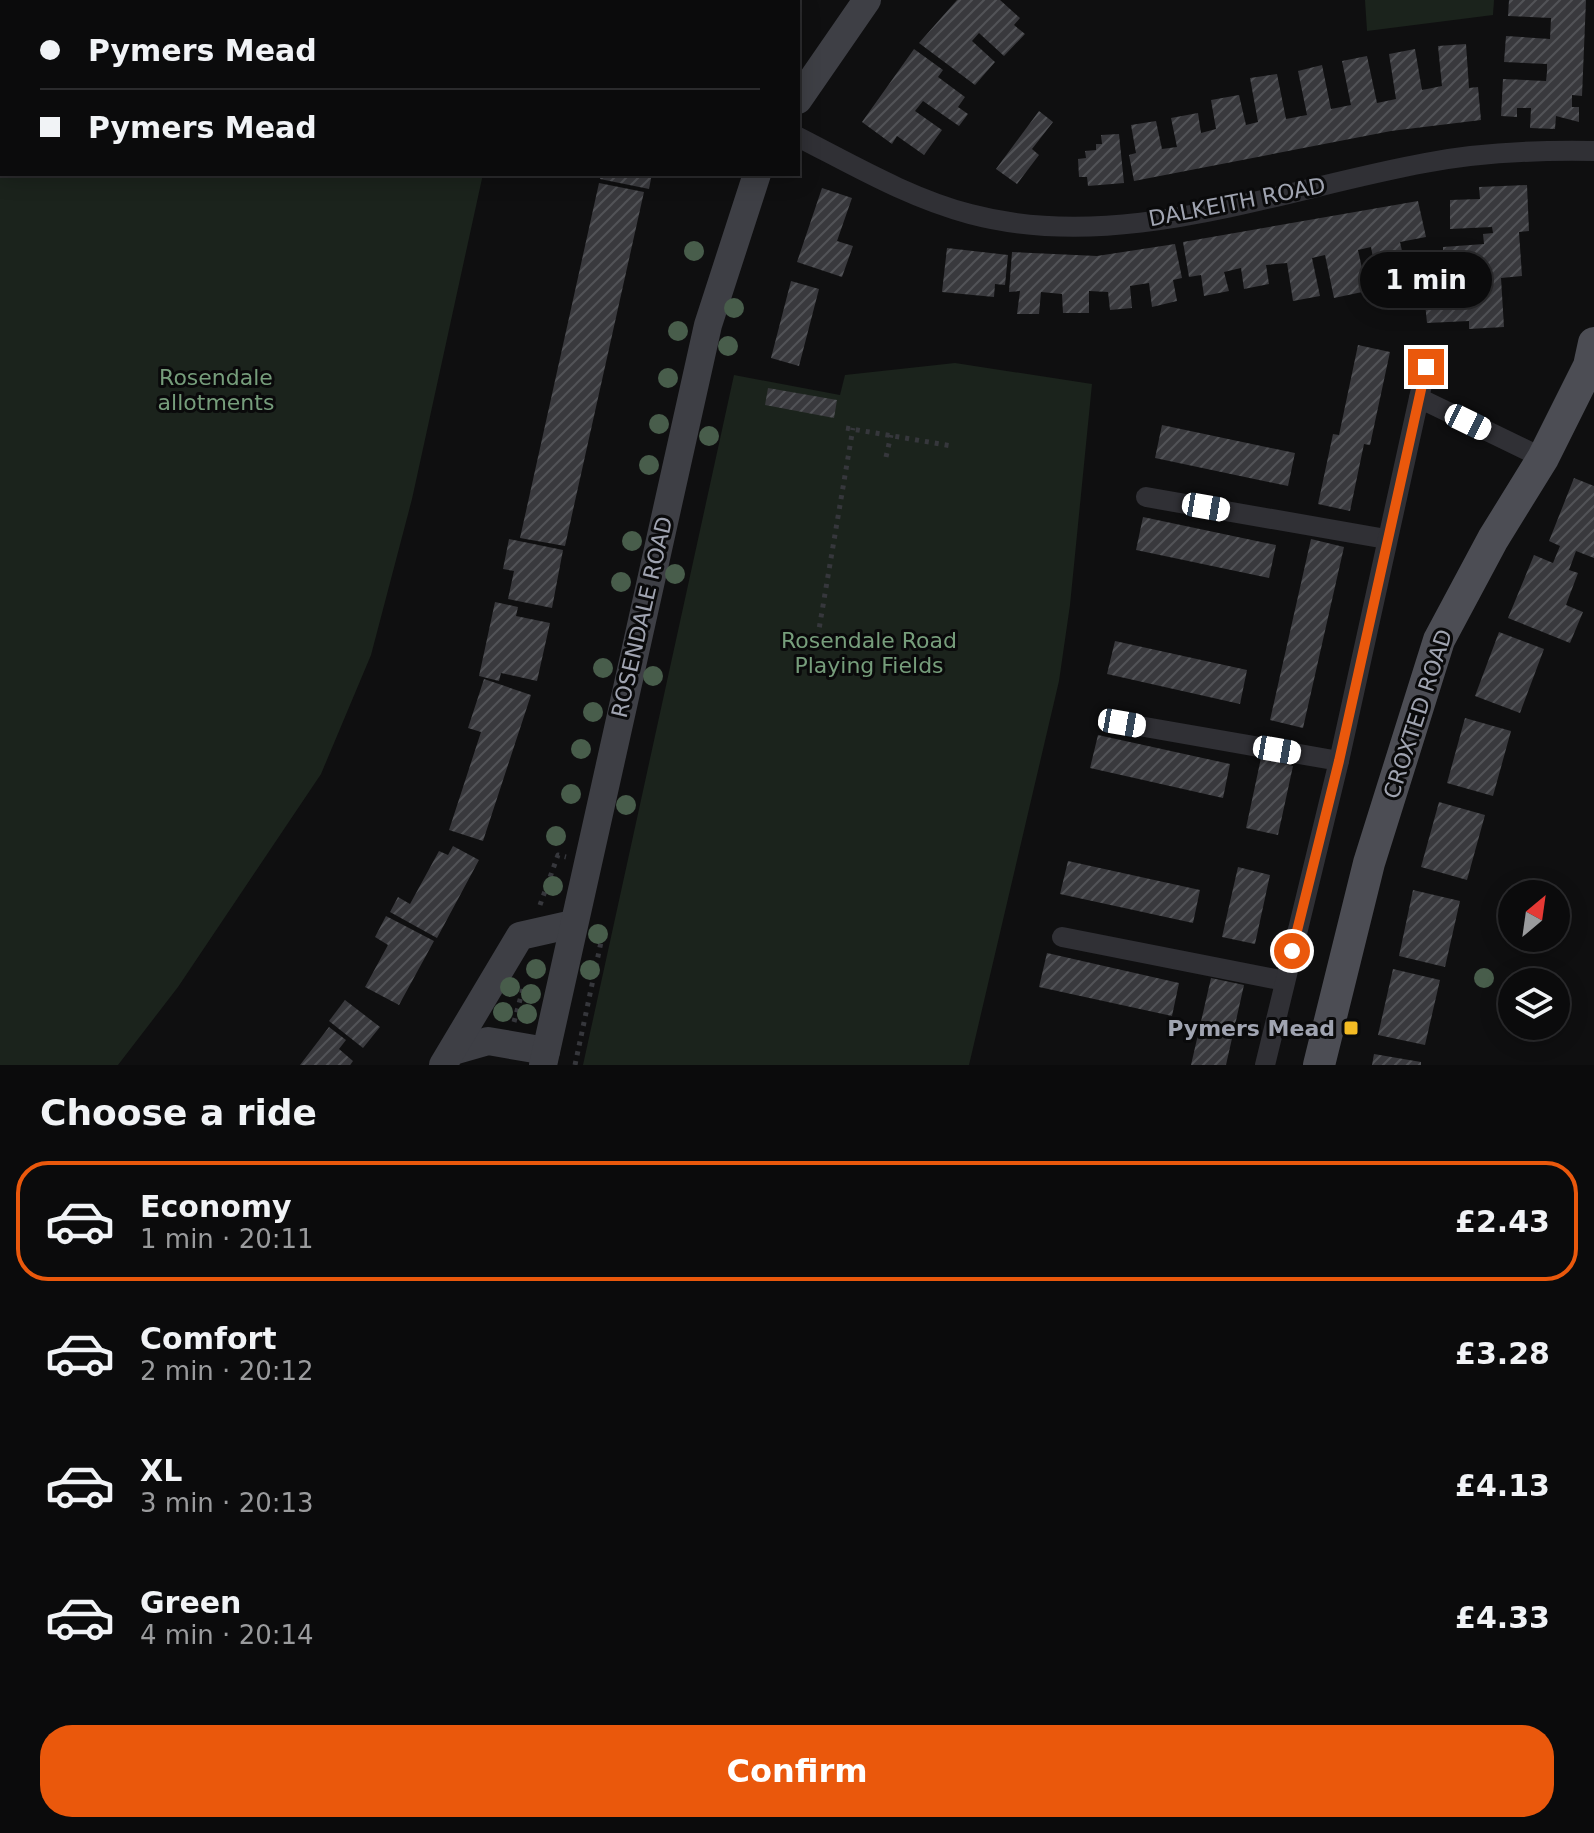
<!DOCTYPE html>
<meta charset="utf-8">
<style>
:root{--surface:#0b0b0c;--page:#141415;--text:#f1f3f6;--muted:#9a9b9d;--line:#2b2b2d;--accent:#ea580c}
body{margin:0;font-family:"DejaVu Sans",sans-serif;background:var(--page);color:var(--text);height:100vh;display:flex;flex-direction:column;font-size:30px;white-space:nowrap}
*{box-sizing:border-box;margin:0}
p{font-size:26px;color:var(--muted)}
.icon{flex:none;width:44px;height:44px;fill:none;stroke:currentColor;stroke-width:2;stroke-linecap:round;stroke-linejoin:round}
.map{position:relative;height:1065px;overflow:hidden}
.side{display:flex;flex-direction:column;background:var(--surface);flex:1}
.side>*{flex:none}
.banner{position:absolute;left:0px;top:0px;width:800px;height:176px;box-shadow:0 4px 20px #0003,0 0 0 2px var(--line);display:grid;align-content:center;height:176px;padding:0 40px;background:var(--surface)}
.needle{width:52px;rotate:29deg}
.buttons{position:absolute;left:1498px;top:880px;display:grid;gap:16px}
.buttons a{display:grid;place-items:center;width:72px;height:72px;border-radius:50%;background:var(--surface);box-shadow:0 4px 20px #0003,0 0 0 2px var(--line);font-size:40px}
.end{position:absolute;width:36px;height:36px;margin:-18px;border:10px solid #ea580c;background:#fff;box-shadow:0 0 0 4px #fff}
.from{border-radius:50%}
.bubble{position:absolute;height:56px;border-radius:28px;background:var(--surface);box-shadow:0 4px 20px #0003,0 0 0 2px var(--line);font-size:26px;font-weight:700;line-height:56px;text-align:center}
.car{position:absolute;width:24px;height:48px;margin:-24px -12px;border-radius:10px;box-shadow:0 0 6px 2px #0007;background:linear-gradient(#fff 24%,#345 0 40%,#fff 0 76%,#345 0 86%,#fff 0)}
.banner b{display:flex;align-items:center;gap:28px;height:76px;font-size:30px}
.banner b+b{border-top:2px solid var(--line)}
.banner i{width:20px;height:20px;background:var(--text)}
ul{padding:0;list-style:none}
li{display:flex;align-items:center;gap:24px;height:120px;margin:0 16px 12px;padding:0 24px;border:4px solid transparent;border-radius:32px}
li div{flex:1}
li b{display:block;font-size:30px}
li em{font-style:normal;font-weight:700}
li.current{border-color:var(--accent)}
li>.icon{width:72px;height:72px;stroke-width:1.5}
h2{padding:0 40px;font-size:36px;line-height:96px}
.button{display:flex;gap:16px;margin-top:auto;padding:16px 40px}
.button a{flex:1;height:92px;border-radius:32px;background:var(--accent);color:#fff;font-size:32px;font-weight:700;line-height:92px;text-align:center}
.map>svg:first-child{display:block}
</style>
<div class="map">
<svg width="1594" height="1065" viewBox="0 0 1594 1065">
<defs>
<pattern id="building-hatch" width="6" height="6" patternUnits="userSpaceOnUse" patternTransform="scale(2)"><rect width="6" height="6" fill="#39393d"/><path d="M-1 1l2-2M0 6l6-6M5 7l2-2" fill="none" stroke="#525357"/></pattern>
</defs>
<rect width="100%" height="100%" fill="#0f0f10"/>
<!-- green -->
<g fill="#1b231c">
<polygon points="0,0 521,0 2,2 2,174 483,174 412,499 371,655 321,774 178,987 118,1065 0,1065"/>
<polygon points="1365,0 1494,0 1493,15 1367,31"/>
<polygon points="955,363 1092,384 1070,605 1059,681 969,1065 583,1065 734,375 840,395 845,375"/>
</g>
<!-- building -->
<g fill="url(#building-hatch)">
<polygon points="957,0 1000,0 1020,18 1014,25 1025,34 1004,56 979,33 972,41 995,62 975,85 919,43"/>
<polygon points="1509,0 1586,0 1582,96 1572,95 1572,107 1579,107 1579,122 1556,116 1555,129 1530,128 1531,108 1517,108 1517,117 1501,116 1503,79 1546,81 1547,72 1547,64 1504,62 1506,36 1550,39 1551,18 1508,16"/>
<polygon points="1466,44 1469,88 1478,87 1481,120 1391,131 1134,181 1129,155 1136,153 1131,125 1156,121 1162,149 1177,147 1171,118 1198,113 1201,133 1216,129 1211,100 1239,95 1246,125 1258,122 1250,78 1277,74 1286,119 1307,115 1298,71 1322,65 1331,109 1351,105 1342,61 1367,56 1377,103 1396,99 1389,54 1415,49 1422,90 1442,86 1438,46"/>
<polygon points="914,49 943,70 938,77 965,97 958,107 968,114 959,126 923,101 915,111 942,130 924,155 897,136 892,144 862,122"/>
<polygon points="1039,111 1053,122 1032,149 1039,155 1017,184 996,169"/>
<polygon points="1119,134 1124,183 1088,186 1087,177 1079,177 1078,159 1086,158 1085,151 1096,150 1096,144 1102,144 1101,135"/>
<polygon points="601,174 652,174 649,189 600,179"/>
<polygon points="599,183 644,192 565,546 520,538"/>
<polygon points="1527,185 1529,231 1519,232 1522,276 1501,278 1504,327 1469,329 1469,321 1427,323 1424,293 1469,291 1468,280 1486,279 1485,269 1443,272 1443,247 1484,244 1483,234 1493,233 1492,227 1450,229 1450,200 1480,199 1479,187"/>
<polygon points="822,188 852,198 837,241 853,246 842,277 797,262"/>
<polygon points="1418,201 1426,237 1400,242 1406,269 1393,272 1395,281 1378,284 1371,247 1358,250 1367,291 1334,298 1325,255 1312,258 1320,296 1293,301 1287,263 1266,265 1269,284 1244,289 1241,268 1224,272 1229,291 1204,296 1201,275 1189,277 1183,242"/>
<polygon points="1175,244 1182,278 1173,280 1177,301 1152,307 1149,283 1130,286 1132,308 1110,310 1108,292 1089,291 1089,313 1063,313 1062,294 1041,292 1039,314 1017,314 1020,291 1009,292 1012,252 1097,256"/>
<polygon points="947,248 1008,255 1005,285 995,284 994,297 942,292"/>
<polygon points="791,281 819,289 799,366 771,358"/>
<polygon points="1358,345 1390,352 1370,445 1364,444 1350,511 1318,504 1333,434 1339,435"/>
<polygon points="768,388 837,400 834,418 765,405"/>
<polygon points="1162,425 1295,453 1288,486 1155,458"/>
<polygon points="1574,478 1594,486 1594,558 1576,551 1569,570 1578,573 1566,605 1583,612 1570,643 1508,618 1534,555 1553,563 1560,546 1549,541"/>
<polygon points="1143,517 1276,545 1269,578 1136,550"/>
<polygon points="509,539 563,550 552,608 508,599 514,571 503,569"/>
<polygon points="1311,539 1344,547 1303,728 1270,720"/>
<polygon points="495,602 518,607 516,616 550,623 537,681 501,673 499,681 479,676"/>
<polygon points="1499,632 1544,649 1520,713 1475,696"/>
<polygon points="1115,641 1247,670 1240,704 1107,674"/>
<polygon points="484,679 531,695 483,841 449,830 481,732 468,728"/>
<polygon points="1465,718 1511,731 1493,796 1447,783"/>
<polygon points="1098,735 1230,764 1223,798 1090,768"/>
<polygon points="1261,758 1293,766 1278,835 1246,828"/>
<polygon points="1439,802 1485,815 1467,880 1421,867"/>
<polygon points="453,846 479,860 437,938 390,912 398,897 410,904 439,851 448,855"/>
<polygon points="1068,861 1200,890 1193,923 1060,894"/>
<polygon points="1238,867 1270,875 1255,944 1222,937"/>
<polygon points="1413,890 1460,901 1445,967 1399,956"/>
<polygon points="386,916 434,941 399,1005 365,987 388,945 375,937"/>
<polygon points="1047,953 1179,983 1172,1016 1039,987"/>
<polygon points="1393,969 1440,980 1425,1045 1378,1035"/>
<polygon points="1211,978 1244,985 1226,1065 1191,1065"/>
<polygon points="345,1000 380,1027 363,1048 329,1021"/>
<polygon points="329,1027 346,1040 339,1049 353,1061 350,1065 300,1065"/>
<polygon points="1374,1054 1421,1062 1421,1065 1372,1065"/>
</g>
<g fill="none" stroke-linecap="round" stroke-linejoin="round">
<!-- path -->
<g stroke="#36373c" stroke-width="5" stroke-dasharray="4 6" stroke-linecap="butt">
<polyline points="846,428 952,446"/>
<polyline points="886,457 891,435"/>
<polyline points="816,647 853,428"/>
<polyline points="540,905 558,855 566,857"/>
<polyline points="514,1022 524,985"/>
<polyline points="575,1065 601,942"/>
</g>
<!-- street -->
<g stroke="#303035" stroke-width="20">
<path d="M 798,137 C 853,165 909,198 970,214 C 1120,254 1278,190 1425,163 C 1481,152 1537,150 1594,151"/>
<polyline points="1419,398 1426,367"/>
<polyline points="1146,497 1386,539"/>
<polyline points="1122,723 1339,761"/>
<polyline points="1062,937 1285,981"/>
<polyline points="1265,1065 1339,761 1419,398 1543,458"/>
</g>
<!-- secondary -->
<g stroke="#3e3f45" stroke-width="28">
<polyline points="772,2 772,0"/>
<polyline points="798,100 867,0"/>
<polyline points="453,1051 488,1041 546,1051"/>
<polyline points="443,1065 520,936 573,924"/>
<polyline points="543,1065 708,325 757,174"/>
</g>
<!-- primary -->
<polyline stroke="#4c4d54" stroke-width="32" points="1319,1065 1369,863 1439,640 1493,539 1543,458 1589,366 1594,343"/>
</g>
<!-- trees -->
<g fill="#485d4b">
<circle cx="694" cy="251" r="10"/>
<circle cx="734" cy="308" r="10"/>
<circle cx="678" cy="331" r="10"/>
<circle cx="728" cy="346" r="10"/>
<circle cx="668" cy="378" r="10"/>
<circle cx="659" cy="424" r="10"/>
<circle cx="709" cy="436" r="10"/>
<circle cx="649" cy="465" r="10"/>
<circle cx="632" cy="541" r="10"/>
<circle cx="675" cy="574" r="10"/>
<circle cx="621" cy="582" r="10"/>
<circle cx="603" cy="668" r="10"/>
<circle cx="653" cy="676" r="10"/>
<circle cx="593" cy="712" r="10"/>
<circle cx="581" cy="749" r="10"/>
<circle cx="571" cy="794" r="10"/>
<circle cx="626" cy="805" r="10"/>
<circle cx="556" cy="836" r="10"/>
<circle cx="553" cy="886" r="10"/>
<circle cx="598" cy="934" r="10"/>
<circle cx="536" cy="969" r="10"/>
<circle cx="590" cy="970" r="10"/>
<circle cx="1484" cy="978" r="10"/>
<circle cx="510" cy="987" r="10"/>
<circle cx="531" cy="994" r="10"/>
<circle cx="503" cy="1012" r="10"/>
<circle cx="527" cy="1014" r="10"/>
</g>
<g fill="none" stroke-linecap="round" stroke-linejoin="round">
<!-- route -->
<polyline stroke="#ea580c" stroke-width="10" points="1292,951 1339,761 1426,367"/>
</g>
<!-- markers -->
<rect fill="#f3bb24" stroke="#0a0a0b" stroke-width="3" x="1343" y="1020" width="16" height="16" rx="4"/>
<g text-anchor="middle" dominant-baseline="central" stroke-width="6" stroke-linejoin="round" paint-order="stroke">
<!-- street labels -->
<g font-size="22" fill="#a0a4b1" stroke="#0a0a0b">
<text transform="translate(1237 202) rotate(-11)">DALKEITH ROAD</text>
<text transform="translate(642 617) rotate(-77)">ROSENDALE ROAD</text>
<text transform="translate(1418 714) rotate(-72)">CROXTED ROAD</text>
</g>
<!-- park labels -->
<g font-size="22" fill="#769d7b" stroke="#0a0a0b">
<text x="216" y="377">Rosendale<tspan x="216" dy="25">allotments</tspan></text>
<text x="869" y="640">Rosendale Road<tspan x="869" dy="25">Playing Fields</tspan></text>
</g>
<!-- poi labels -->
<g font-size="22" font-weight="bold" fill="#a0a4b1" stroke="#0a0a0b" text-anchor="end">
<text x="1335" y="1028">Pymers Mead</text>
</g>
</g>
</svg>
<div class="buttons">
<a><svg class="needle" viewBox="-14 -14 28 28"><path d="M0-13l5 13h-10z" fill="#e53935"/><path d="M0 13l5-13h-10z" fill="#9a9b9d"/></svg></a>
<a><svg class="icon" aria-label="layers" viewBox="0 0 24 24"><path d="M12 4l9 5-9 5-9-5zM3 14l9 5 9-5"/></svg></a>
</div>
<i class="end from" style="left:1292px;top:951px"></i>
<i class="end" style="left:1426px;top:367px"></i>
<div class="bubble" style="left:1360px;top:252px;width:132px">1 min</div>
<i class="car" style="left:1468px;top:422px;rotate:116deg"></i>
<i class="car" style="left:1206px;top:507px;rotate:100deg"></i>
<i class="car" style="left:1122px;top:723px;rotate:100deg"></i>
<i class="car" style="left:1277px;top:750px;rotate:100deg"></i>
<div class="banner">
<b><i class="from"></i>Pymers Mead</b>
<b><i></i>Pymers Mead</b>
</div>
</div>
<section class="side">
<h2>Choose a ride</h2>
<ul>
<li class="current"><svg class="icon" aria-label="car" viewBox="0 0 24 24"><path d="M5 17H2v-5l4-1 3-4h7l3 4 3 1v5h-3M9 17h6M6 11h13"/><circle cx="7" cy="17" r="2"/><circle cx="17" cy="17" r="2"/></svg><div><b>Economy</b><p>1 min · 20:11</p></div><em>£2.43</em></li>
<li><svg class="icon" aria-label="car" viewBox="0 0 24 24"><path d="M5 17H2v-5l4-1 3-4h7l3 4 3 1v5h-3M9 17h6M6 11h13"/><circle cx="7" cy="17" r="2"/><circle cx="17" cy="17" r="2"/></svg><div><b>Comfort</b><p>2 min · 20:12</p></div><em>£3.28</em></li>
<li><svg class="icon" aria-label="car" viewBox="0 0 24 24"><path d="M5 17H2v-5l4-1 3-4h7l3 4 3 1v5h-3M9 17h6M6 11h13"/><circle cx="7" cy="17" r="2"/><circle cx="17" cy="17" r="2"/></svg><div><b>XL</b><p>3 min · 20:13</p></div><em>£4.13</em></li>
<li><svg class="icon" aria-label="car" viewBox="0 0 24 24"><path d="M5 17H2v-5l4-1 3-4h7l3 4 3 1v5h-3M9 17h6M6 11h13"/><circle cx="7" cy="17" r="2"/><circle cx="17" cy="17" r="2"/></svg><div><b>Green</b><p>4 min · 20:14</p></div><em>£4.33</em></li>
</ul>
<div class="button"><a>Confirm</a></div>
</section>
